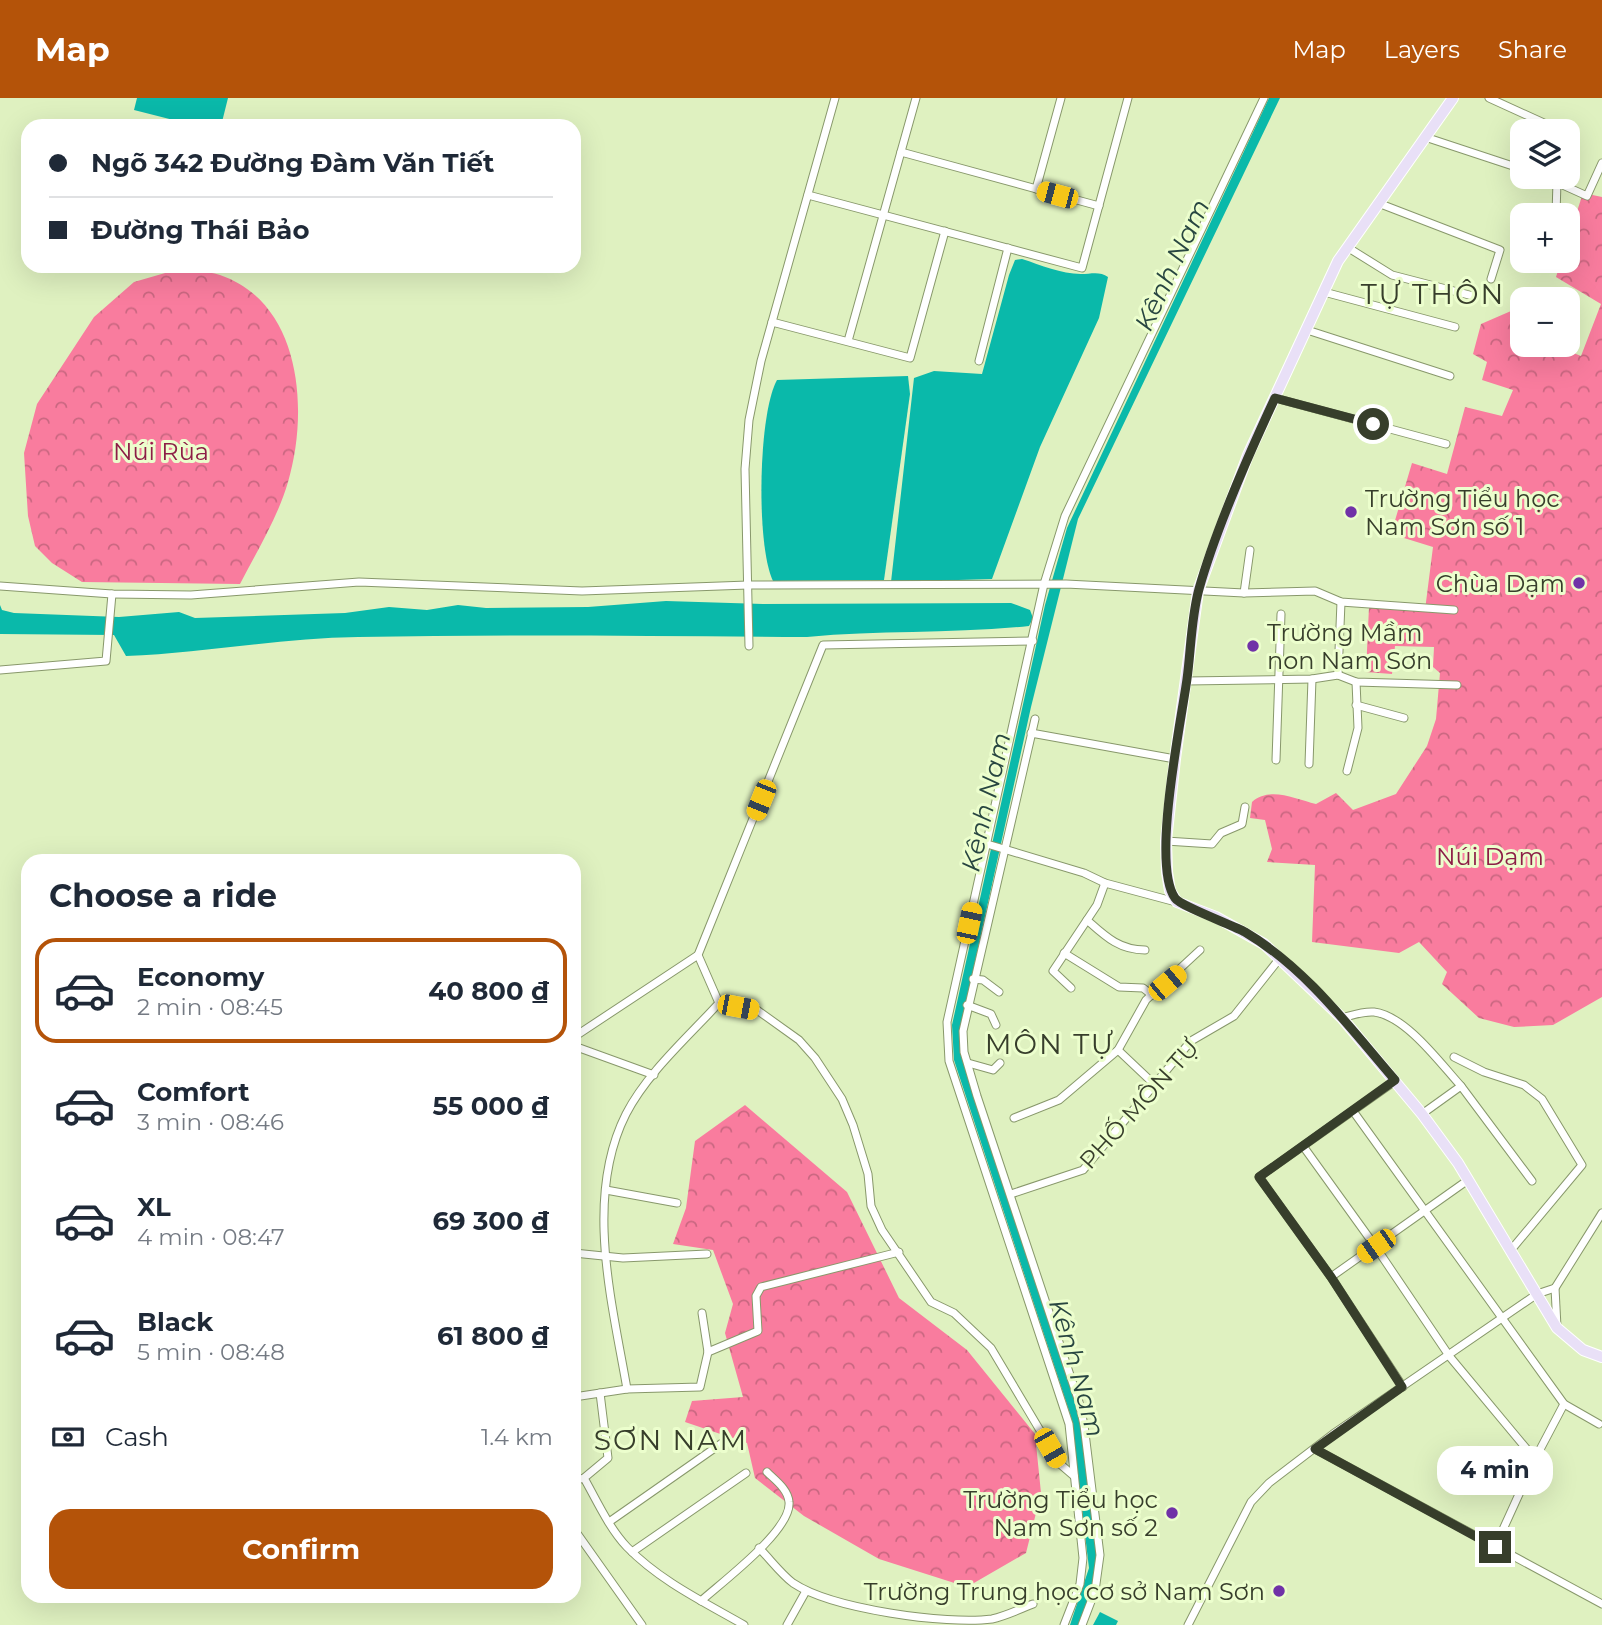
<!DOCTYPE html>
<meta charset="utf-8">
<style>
:root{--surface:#fff;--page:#f6f6f7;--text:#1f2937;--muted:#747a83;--line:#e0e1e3;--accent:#b45309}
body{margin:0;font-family:Montserrat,sans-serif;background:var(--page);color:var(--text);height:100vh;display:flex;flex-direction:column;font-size:26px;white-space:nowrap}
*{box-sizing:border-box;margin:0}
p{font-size:23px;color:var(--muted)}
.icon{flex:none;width:38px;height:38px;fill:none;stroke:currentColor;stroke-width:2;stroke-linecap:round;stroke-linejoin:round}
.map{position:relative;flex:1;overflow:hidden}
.side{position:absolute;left:21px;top:756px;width:560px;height:749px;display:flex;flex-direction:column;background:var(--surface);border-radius:21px;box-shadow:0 7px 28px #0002}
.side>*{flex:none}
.hud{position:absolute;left:21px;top:21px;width:560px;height:154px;border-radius:21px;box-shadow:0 7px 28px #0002;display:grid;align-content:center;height:154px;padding:0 28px;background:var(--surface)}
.tools{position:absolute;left:1510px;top:21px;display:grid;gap:14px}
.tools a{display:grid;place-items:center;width:70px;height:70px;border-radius:14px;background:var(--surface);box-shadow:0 7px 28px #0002;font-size:35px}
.end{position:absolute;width:32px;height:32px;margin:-16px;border:9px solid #373e2b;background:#fff;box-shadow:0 0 0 4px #fff}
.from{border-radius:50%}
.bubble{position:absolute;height:49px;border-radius:21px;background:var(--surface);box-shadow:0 7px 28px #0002;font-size:23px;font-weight:700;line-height:49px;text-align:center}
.car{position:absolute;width:21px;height:42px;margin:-21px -10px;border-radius:9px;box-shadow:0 0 5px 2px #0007;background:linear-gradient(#f5c518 24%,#345 0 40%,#f5c518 0 76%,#345 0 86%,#f5c518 0)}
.hud b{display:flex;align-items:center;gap:24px;height:66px;font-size:26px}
.hud b+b{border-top:2px solid var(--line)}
.hud i{width:18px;height:18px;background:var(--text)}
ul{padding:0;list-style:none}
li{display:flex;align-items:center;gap:21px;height:105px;margin:0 14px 10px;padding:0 14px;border:4px solid transparent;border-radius:21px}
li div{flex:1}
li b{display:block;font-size:26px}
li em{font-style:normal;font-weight:700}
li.on{border-color:var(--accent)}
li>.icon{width:63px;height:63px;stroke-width:1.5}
h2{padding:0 28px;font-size:32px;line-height:84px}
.pay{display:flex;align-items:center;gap:18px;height:77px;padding:0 28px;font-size:26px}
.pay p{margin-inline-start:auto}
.primary-button{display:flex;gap:14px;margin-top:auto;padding:14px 28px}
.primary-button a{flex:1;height:80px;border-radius:21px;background:var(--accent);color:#fff;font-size:28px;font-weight:700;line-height:80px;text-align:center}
header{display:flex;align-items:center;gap:42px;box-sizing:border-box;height:98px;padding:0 35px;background:var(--accent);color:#fff}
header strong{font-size:33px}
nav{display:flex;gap:38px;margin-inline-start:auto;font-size:24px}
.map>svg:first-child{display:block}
</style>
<header>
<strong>Map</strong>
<nav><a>Map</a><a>Layers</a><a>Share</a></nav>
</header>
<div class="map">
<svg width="1602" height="1527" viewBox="0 0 1602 1527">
<defs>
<pattern id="forest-crowns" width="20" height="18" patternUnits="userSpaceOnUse" patternTransform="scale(1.75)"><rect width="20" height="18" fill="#f97c9e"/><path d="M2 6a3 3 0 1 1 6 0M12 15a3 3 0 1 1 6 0" fill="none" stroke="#ca6781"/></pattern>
</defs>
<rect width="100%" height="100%" fill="#dff1c0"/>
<!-- forest -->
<g fill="url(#forest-crowns)">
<path d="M 1583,95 L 1602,99 L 1602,899 L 1553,927 L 1514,929 L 1479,920 L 1442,886 L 1447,874 L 1419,844 L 1399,855 L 1312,844 L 1315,767 L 1267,764 L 1272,751 L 1265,722 L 1250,720 L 1252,704 C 1270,688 1295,701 1316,706 L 1336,695 L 1353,712 L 1396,696 L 1427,648 L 1436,621 L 1440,575 L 1433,569 L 1434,549 L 1395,548 L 1392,576 L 1366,574 L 1369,509 L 1425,512 L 1433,449 L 1391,436 L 1412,365 L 1447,376 L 1465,309 L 1502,318 L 1513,292 L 1482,282 L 1487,264 L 1473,256 L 1481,226 L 1511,213 L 1519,215 L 1522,247 L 1554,247 L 1581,258 L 1601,206 L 1556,179 L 1561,163 L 1568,163 L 1568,141 Z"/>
<path d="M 172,173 C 187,174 207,172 220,177 C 302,205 309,313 288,384 C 278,419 257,453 240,486 L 82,484 L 52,465 L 35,448 L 28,418 L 24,355 L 37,306 L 94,219 L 134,184 Z"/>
<polygon points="745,1007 847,1094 899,1200 967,1252 1035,1336 1041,1395 1026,1455 967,1489 879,1461 804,1418 755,1380 747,1345 685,1324 692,1303 743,1299 725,1235 733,1206 713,1152 673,1146 686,1110 695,1043"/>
</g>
<!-- water -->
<g fill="#0ab9aa">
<polygon points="137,0 228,0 221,28 197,28 134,12"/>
<polygon points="1269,0 1280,0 1078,421 1031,609 960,932 1014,1117 1079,1316 1097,1452 1093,1490 1078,1527 1070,1527 1089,1470 1071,1319 954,962 952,927 1045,507 1067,430"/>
<path d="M 1022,161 C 1041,167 1061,176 1081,176 C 1091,176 1100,173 1108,179 L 1099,220 L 1040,349 L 992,481 L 891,484 L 914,280 L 934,273 L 982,276 L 1009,177 L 1015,162 Z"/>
<path d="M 908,278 L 910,296 L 884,482 L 773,483 C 756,448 758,316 777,282 Z"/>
<path d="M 666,503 L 763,506 L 1011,505 L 1030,512 L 1033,520 L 1029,528 C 955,536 881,532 807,539 C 657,538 507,536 358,539 C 280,540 203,555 126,558 L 114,537 L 0,536 L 0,507 L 2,512 L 14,515 L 119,519 L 179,514 L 195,520 L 345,515 L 389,509 L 427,512 L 458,507 L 486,510 L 588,509 Z"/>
<polygon points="1100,1514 1118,1523 1116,1527 1093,1527"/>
</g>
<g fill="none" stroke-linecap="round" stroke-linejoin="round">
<!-- street casing -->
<g stroke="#88986b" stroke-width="9">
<g id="street">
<polyline points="1489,0 1544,25"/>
<polyline points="1425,39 1522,71"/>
<polyline points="901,54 1099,108"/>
<polyline points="1545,79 1587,98 1602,65"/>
<polyline points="1036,91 1061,0"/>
<polyline points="808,97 1082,170 1128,0"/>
<polyline points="1378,105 1500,152 1491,181"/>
<polyline points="1556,117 1557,83"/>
<polyline points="1347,149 1392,177 1473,198"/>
<polyline points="1324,194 1455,229"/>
<polyline points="772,224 910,260 945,133"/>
<polyline points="1307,232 1450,278"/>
<polyline points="848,243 916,0"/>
<polyline points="979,263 1008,150"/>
<polyline points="1275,300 1446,346"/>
<polyline points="0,488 112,496 191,497 359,484 582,493 748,487 1066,486 1244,495 1315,493 1341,504 1454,512"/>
<polyline points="1244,495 1250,452"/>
<polyline points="749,548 745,371 749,322 761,263 835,0"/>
<polyline points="0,572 106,563 112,496"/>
<polyline points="1338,577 1341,504"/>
<polyline points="1187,583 1312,581 1338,577 1356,584 1457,587"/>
<polyline points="1356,607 1404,620"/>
<polyline points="1035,621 963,933 964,954 977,998 1079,1304 1084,1327 1100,1457 1095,1493 1082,1527"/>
<polyline points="1031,635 1175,661"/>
<polyline points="1276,662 1281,516"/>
<polyline points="1309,666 1312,581"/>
<polyline points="1347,673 1358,630 1356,584"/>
<polyline points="1166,743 1212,746 1221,735 1242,726 1245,709"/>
<polyline points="987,746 1084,775 1105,785 1176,804"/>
<path d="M 1087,822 C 1105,838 1119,852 1145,852"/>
<polyline points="1064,855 1119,889 1143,890 1152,897"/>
<polyline points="698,857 719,905"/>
<polyline points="973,881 983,882 999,894"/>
<polyline points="1071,890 1053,873 1097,807 1105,785"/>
<polyline points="719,905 757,912 799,942 815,960 842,1001 853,1027 868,1076 871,1108 882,1132 931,1204 954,1215 991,1250 1060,1366 1074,1378"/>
<polyline points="967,907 991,916 996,927"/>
<path d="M 1342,920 C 1353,917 1363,913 1374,914 C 1406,918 1440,965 1461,988"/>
<polyline points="574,939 698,857 823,547 1033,543"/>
<polyline points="574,948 654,977"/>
<polyline points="1118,952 1155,987"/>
<polyline points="1454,959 1484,974 1524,987 1542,1001 1582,1067 1511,1152"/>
<polyline points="968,965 993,972 1000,965"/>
<polyline points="1395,983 1259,1079 1331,1179 1403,1289"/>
<polyline points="1353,1013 1564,1306 1599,1326"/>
<polyline points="1422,1016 1461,988 1532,1083"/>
<polyline points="1014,1020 1059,1002 1118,952 1146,902 1200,852"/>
<polyline points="1303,1048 1375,1148 1450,1259 1535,1361"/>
<polyline points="606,1092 677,1105"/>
<polyline points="1011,1096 1083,1072 1191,943 1234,918 1280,860"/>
<polyline points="574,1155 623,1160 707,1156"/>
<polyline points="1331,1179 1468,1082"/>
<polyline points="1555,1190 1557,1229"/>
<polyline points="708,1254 758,1233 756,1198 761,1189 899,1154"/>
<path d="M 627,1291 C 612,1204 584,1099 626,1016 C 647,975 688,939 719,905"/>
<path d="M 600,1295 L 608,1360 L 584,1380 C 597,1403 609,1430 627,1449 C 660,1483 704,1504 744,1527"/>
<polyline points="574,1299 627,1291 700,1289 708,1254 702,1215"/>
<polyline points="1315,1351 1602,1506"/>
<polyline points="574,1383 584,1380"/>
<polyline points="609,1424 722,1345"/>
<polyline points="574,1431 642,1527"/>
<polyline points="1495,1449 1535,1361 1564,1306"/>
<path d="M 759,1450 C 770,1461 781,1476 793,1485 C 832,1511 946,1527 992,1521 C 1006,1518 1020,1511 1033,1506"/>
<polyline points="632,1454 746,1375"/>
<path d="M 701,1503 C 722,1484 792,1432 789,1404 C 788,1391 775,1382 767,1374"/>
<polyline points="787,1527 806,1493"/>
<polyline points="1064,1527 1080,1486 1083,1460 1069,1326 949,963 947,924 1044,486 1065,418 1264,0"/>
<polyline points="1188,1527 1251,1404 1269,1385 1333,1336 1537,1196 1555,1190 1602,1115"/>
</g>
</g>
<!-- primary casing -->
<g stroke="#fff" stroke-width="12">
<polyline id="primary" points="1453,0 1338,163 1248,357 1198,493 1175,661 1166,743 1167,774 1170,793 1177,804 1216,819 1264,846 1342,920 1422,1016 1458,1065 1557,1230 1583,1252 1602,1259"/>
</g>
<!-- street -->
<use href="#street" stroke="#fff" stroke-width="7"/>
<!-- primary -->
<use href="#primary" stroke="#e9e0f7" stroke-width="10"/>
</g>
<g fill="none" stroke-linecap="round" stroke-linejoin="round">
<!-- route -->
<path stroke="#373e2b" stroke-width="9" d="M 1373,326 L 1275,300 C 1248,358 1216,430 1199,491 C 1191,520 1191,552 1187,581 C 1181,625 1151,766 1175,800 C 1180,808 1232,827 1245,834 C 1306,870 1350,930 1395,982 L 1259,1079 L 1331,1179 L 1402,1289 L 1315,1351 L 1495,1449"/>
</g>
<!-- markers -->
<g fill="#7032a7" stroke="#ecfecd" stroke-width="2.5">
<circle cx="1351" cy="414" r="7"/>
<circle cx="1579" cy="485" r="7"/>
<circle cx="1253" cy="548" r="7"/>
<circle cx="1172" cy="1415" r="7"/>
<circle cx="1279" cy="1493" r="7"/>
</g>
<g text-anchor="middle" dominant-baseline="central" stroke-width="6" stroke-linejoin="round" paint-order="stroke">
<!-- park labels -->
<g font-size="24" fill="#8c1e46" stroke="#ecfecd">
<text x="161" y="353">Núi Rùa</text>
<text x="1490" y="758">Núi Dạm</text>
</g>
<!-- poi labels -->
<g font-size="24" fill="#373e2b" stroke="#ecfecd" text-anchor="end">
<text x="1365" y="400" text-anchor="start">Trường Tiểu học<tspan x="1365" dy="28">Nam Sơn số 1</tspan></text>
<text x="1565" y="485">Chùa Dạm</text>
<text x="1267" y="534" text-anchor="start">Trường Mầm<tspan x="1267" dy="28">non Nam Sơn</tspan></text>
<text x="1158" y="1401">Trường Tiểu học<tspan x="1158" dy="28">Nam Sơn số 2</tspan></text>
<text x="1265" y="1493">Trường Trung học cơ sở Nam Sơn</text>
</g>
<!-- street labels -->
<g font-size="24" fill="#373e2b" stroke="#ecfecd">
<text transform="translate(1139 1006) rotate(-48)">PHỐ MÔN TỰ</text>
</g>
<!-- water labels -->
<g font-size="26" font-style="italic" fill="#284641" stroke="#ecfecd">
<text transform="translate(1172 167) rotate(-65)">Kênh Nam</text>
<text transform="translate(986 704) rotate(-77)">Kênh Nam</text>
<text transform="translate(1077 1270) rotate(74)">Kênh Nam</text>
</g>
<!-- quarter labels -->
<g font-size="28" letter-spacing="2" fill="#373e2b" stroke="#ecfecd">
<text x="1433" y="196">TỰ THÔN</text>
<text x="1050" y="946">MÔN TỰ</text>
<text x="671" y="1342">SƠN NAM</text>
</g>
</g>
</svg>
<div class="tools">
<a><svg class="icon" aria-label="layers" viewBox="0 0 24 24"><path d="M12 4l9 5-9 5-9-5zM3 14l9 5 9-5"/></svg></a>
<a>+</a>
<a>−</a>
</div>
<i class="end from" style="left:1373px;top:326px"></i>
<i class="end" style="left:1495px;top:1449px"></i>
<div class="bubble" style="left:1437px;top:1348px;width:116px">4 min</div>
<i class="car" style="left:1057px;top:97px;rotate:285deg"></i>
<i class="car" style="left:761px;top:702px;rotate:202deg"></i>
<i class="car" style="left:969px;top:825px;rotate:12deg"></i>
<i class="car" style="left:1167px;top:885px;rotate:50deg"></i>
<i class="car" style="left:738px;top:909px;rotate:101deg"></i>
<i class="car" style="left:1376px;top:1148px;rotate:235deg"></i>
<i class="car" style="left:1050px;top:1350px;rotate:150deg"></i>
<div class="hud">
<b><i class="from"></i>Ngõ 342 Đường Đàm Văn Tiết</b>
<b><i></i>Đường Thái Bảo</b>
</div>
<section class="side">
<h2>Choose a ride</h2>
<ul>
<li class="on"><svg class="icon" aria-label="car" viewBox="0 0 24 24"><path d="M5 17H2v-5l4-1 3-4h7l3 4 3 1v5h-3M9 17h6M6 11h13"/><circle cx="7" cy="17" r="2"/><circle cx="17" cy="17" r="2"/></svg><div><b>Economy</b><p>2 min · 08:45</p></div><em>40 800 ₫</em></li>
<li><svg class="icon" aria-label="car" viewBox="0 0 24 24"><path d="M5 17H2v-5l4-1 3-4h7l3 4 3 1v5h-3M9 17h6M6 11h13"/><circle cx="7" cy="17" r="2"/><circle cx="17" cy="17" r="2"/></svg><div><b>Comfort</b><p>3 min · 08:46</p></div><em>55 000 ₫</em></li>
<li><svg class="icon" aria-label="car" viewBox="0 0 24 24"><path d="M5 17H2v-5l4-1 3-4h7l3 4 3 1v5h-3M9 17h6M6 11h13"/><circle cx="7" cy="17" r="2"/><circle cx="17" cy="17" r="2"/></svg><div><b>XL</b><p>4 min · 08:47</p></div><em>69 300 ₫</em></li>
<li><svg class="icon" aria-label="car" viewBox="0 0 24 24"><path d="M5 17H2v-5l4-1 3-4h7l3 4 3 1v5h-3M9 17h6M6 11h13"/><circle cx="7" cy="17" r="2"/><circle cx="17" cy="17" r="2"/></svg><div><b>Black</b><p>5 min · 08:48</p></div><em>61 800 ₫</em></li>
</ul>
<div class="pay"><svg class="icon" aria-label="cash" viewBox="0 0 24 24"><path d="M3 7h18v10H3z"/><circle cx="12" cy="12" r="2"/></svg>Cash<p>1.4 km</p></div>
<div class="primary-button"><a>Confirm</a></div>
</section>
</div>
